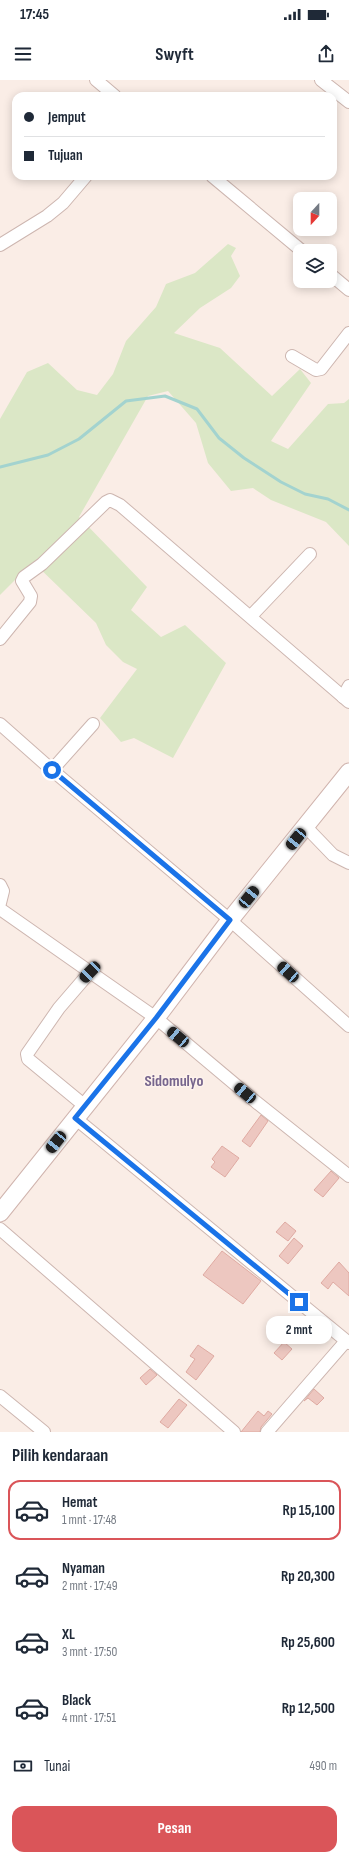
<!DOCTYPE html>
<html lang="id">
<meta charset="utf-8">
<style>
:root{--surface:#fff;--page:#f2f2f3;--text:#1f2937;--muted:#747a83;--line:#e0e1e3;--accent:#da5559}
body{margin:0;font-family:"Sofia Sans Condensed",sans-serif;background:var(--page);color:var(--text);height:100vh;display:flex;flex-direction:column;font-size:15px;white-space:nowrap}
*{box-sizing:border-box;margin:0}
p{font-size:13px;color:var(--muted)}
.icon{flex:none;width:22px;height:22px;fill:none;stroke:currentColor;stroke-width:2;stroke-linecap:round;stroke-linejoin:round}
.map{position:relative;height:1352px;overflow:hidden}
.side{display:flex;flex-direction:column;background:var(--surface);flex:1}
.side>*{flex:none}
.guide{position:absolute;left:12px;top:12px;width:325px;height:88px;border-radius:12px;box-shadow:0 2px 10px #0003;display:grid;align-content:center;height:88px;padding:0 12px;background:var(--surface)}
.needle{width:26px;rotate:201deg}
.buttons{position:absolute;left:293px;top:112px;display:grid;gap:8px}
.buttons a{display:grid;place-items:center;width:44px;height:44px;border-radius:8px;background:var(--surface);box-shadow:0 2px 10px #0003;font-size:20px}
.end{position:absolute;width:18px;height:18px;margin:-9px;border:5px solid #1a73e8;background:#fff;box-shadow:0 0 0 2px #fff}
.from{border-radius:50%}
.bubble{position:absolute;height:28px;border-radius:12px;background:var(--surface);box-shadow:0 2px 10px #0003;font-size:13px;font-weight:700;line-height:28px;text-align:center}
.car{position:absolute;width:12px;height:24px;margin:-12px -6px;border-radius:5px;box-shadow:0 0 3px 1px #0007;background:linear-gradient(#222 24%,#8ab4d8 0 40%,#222 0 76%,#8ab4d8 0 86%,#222 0)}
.guide b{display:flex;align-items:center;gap:14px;height:38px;font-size:15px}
.guide b+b{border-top:1px solid var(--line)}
.guide i{width:10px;height:10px;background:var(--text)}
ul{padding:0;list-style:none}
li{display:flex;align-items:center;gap:12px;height:60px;margin:0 8px 6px;padding:0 4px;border:2px solid transparent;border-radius:12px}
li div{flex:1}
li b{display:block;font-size:15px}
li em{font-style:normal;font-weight:700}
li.selected{border-color:var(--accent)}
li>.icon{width:36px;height:36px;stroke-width:1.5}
h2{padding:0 12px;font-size:18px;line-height:48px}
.pay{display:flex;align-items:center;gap:10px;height:44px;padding:0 12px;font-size:15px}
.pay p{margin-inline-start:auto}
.primary-button{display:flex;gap:8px;margin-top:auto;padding:8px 12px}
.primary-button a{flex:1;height:46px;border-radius:12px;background:var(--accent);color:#fff;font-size:16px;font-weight:700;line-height:46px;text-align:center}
.status{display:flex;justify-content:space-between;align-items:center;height:28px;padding:0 20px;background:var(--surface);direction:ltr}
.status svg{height:11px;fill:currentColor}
header{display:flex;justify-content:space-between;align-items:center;height:52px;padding:0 12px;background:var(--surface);font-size:18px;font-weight:700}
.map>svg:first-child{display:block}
</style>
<div class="status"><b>17:45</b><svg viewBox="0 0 49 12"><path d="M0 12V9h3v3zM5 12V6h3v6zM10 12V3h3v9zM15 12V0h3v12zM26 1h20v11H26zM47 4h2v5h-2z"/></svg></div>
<header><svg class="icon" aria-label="menu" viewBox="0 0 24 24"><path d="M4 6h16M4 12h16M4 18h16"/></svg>Swyft<svg class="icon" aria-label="share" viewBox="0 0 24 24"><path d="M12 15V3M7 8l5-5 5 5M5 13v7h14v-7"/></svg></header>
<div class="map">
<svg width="349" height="1352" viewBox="0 0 349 1352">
<rect width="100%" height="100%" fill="#faede6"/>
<!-- green -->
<polygon fill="#dbe7c6" points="228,164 236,168 231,176 240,196 231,208 200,228 174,253 220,268 272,316 300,289 311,303 271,361 288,369 328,324 344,323 349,319 349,466 326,442 271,420 253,408 231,411 208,383 196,343 168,311 148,316 79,437 147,507 131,530 161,557 185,545 226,583 173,678 134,658 121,662 100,638 137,589 123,582 106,565 96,543 33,482 0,515 0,339 27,292 48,283 77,310 97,315 113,294 126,261 156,227 166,204 195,193"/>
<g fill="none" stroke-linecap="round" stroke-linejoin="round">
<!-- stream -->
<polyline stroke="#a3d3cf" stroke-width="3" points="0,387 48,375 79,359 126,321 165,316 197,329 219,358 244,378 281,402 305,414 328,419 349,430"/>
</g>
<!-- building -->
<g fill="#edc7c0" stroke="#dfaaa2">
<polygon points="261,1035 268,1041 250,1067 242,1061"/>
<polygon points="222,1066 239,1078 225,1097 211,1087 215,1082 212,1079"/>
<polygon points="331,1091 339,1098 323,1117 314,1110"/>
<polygon points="285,1142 296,1151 288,1161 276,1152"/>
<polygon points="294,1158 303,1166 288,1184 279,1176"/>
<polygon points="222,1171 261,1201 243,1224 203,1195"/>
<polygon points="339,1182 349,1193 349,1216 333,1202 328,1209 321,1203"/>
<polygon points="284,1262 292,1269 282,1280 274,1273"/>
<polygon points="198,1265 214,1276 196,1300 186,1292 195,1279 190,1276"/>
<polygon points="150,1289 157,1295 146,1305 140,1298"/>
<polygon points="314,1309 324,1318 317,1325 308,1318 304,1321"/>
<polygon points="179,1319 187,1325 168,1348 160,1342"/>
<polygon points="258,1331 264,1336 268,1331 272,1334 261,1347 260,1352 241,1352"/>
</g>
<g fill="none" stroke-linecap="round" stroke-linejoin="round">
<!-- street casing -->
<g stroke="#cdb6b0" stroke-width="14">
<g id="street">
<polyline points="96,0 115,16"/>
<polyline points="321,0 349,22"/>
<polyline points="212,96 302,171"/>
<polyline points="0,165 47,136 63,123 86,96"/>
<polyline points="330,194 349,210"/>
<polyline points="292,276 316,290 321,289 349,253"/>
<polyline points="251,536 310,474"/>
<polyline points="0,559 30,522 31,516 22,501 24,497 42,484 106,422 110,420 120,425 349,622"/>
<polyline points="343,617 349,606"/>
<polyline points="0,644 52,690 230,840 349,946"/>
<polyline points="52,690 93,644"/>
<polyline points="306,747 333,775 349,783"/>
<polyline points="0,805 3,811 0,823"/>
<polyline points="0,829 90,892"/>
<polyline points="85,1026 28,979 27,974 59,928 90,892 156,938 256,1022 349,1096"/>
<polyline points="75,1038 349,1263"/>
<polyline points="0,1149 234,1352"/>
<polyline points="0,1316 44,1352"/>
<polyline points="267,1352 346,1261"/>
</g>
</g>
<!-- secondary casing -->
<g stroke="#d0b4ae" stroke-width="19">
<polyline id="secondary" points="0,1133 156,938 230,840 349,692"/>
</g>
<!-- street -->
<use href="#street" stroke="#fff" stroke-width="12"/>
<!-- secondary -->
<use href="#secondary" stroke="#fff" stroke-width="17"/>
</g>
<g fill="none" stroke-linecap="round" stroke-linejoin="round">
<!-- route -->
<polyline stroke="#1a73e8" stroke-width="5" points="52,690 230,840 156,938 75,1038 299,1222"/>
</g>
<g text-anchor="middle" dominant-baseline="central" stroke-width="3" stroke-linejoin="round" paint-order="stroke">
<!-- quarter labels -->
<g font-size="16" font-weight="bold" fill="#76658d" stroke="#fdf2ec">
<text x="174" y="1001">Sidomulyo</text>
</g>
</g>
</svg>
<div class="buttons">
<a><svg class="needle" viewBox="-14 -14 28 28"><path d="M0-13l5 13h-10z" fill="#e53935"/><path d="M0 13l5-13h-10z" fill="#747a83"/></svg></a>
<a><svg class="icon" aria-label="layers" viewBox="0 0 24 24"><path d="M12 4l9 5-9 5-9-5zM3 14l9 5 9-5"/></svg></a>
</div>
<i class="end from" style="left:52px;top:690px"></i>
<i class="end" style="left:299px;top:1222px"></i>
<div class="bubble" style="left:266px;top:1236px;width:66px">2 mnt</div>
<i class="car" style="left:296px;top:759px;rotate:219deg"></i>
<i class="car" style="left:249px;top:817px;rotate:39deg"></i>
<i class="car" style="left:90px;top:892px;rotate:224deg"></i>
<i class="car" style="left:288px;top:892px;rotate:312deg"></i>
<i class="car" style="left:178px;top:957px;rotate:310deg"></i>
<i class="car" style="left:245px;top:1013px;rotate:310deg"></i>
<i class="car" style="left:56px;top:1062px;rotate:219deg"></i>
<div class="guide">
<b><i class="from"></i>Jemput</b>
<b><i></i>Tujuan</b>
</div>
</div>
<section class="side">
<h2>Pilih kendaraan</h2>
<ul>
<li class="selected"><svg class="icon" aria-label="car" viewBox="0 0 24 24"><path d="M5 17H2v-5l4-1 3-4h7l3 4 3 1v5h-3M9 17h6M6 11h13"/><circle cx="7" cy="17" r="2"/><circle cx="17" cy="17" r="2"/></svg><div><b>Hemat</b><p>1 mnt · 17:48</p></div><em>Rp 15,100</em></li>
<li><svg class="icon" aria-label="car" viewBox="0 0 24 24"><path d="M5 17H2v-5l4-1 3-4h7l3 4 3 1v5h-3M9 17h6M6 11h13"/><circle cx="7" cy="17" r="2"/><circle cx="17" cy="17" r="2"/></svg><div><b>Nyaman</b><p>2 mnt · 17:49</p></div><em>Rp 20,300</em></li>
<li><svg class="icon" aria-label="car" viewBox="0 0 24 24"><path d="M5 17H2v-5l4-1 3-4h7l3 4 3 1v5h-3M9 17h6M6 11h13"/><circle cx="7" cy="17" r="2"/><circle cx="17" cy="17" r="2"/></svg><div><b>XL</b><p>3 mnt · 17:50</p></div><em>Rp 25,600</em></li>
<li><svg class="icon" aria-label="car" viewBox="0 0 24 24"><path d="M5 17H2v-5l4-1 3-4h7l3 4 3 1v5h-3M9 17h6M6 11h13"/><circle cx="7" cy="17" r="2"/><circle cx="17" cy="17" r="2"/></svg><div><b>Black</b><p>4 mnt · 17:51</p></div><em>Rp 12,500</em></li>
</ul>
<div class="pay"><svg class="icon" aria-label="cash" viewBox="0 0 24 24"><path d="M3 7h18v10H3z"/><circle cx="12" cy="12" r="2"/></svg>Tunai<p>490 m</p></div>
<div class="primary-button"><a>Pesan</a></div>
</section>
